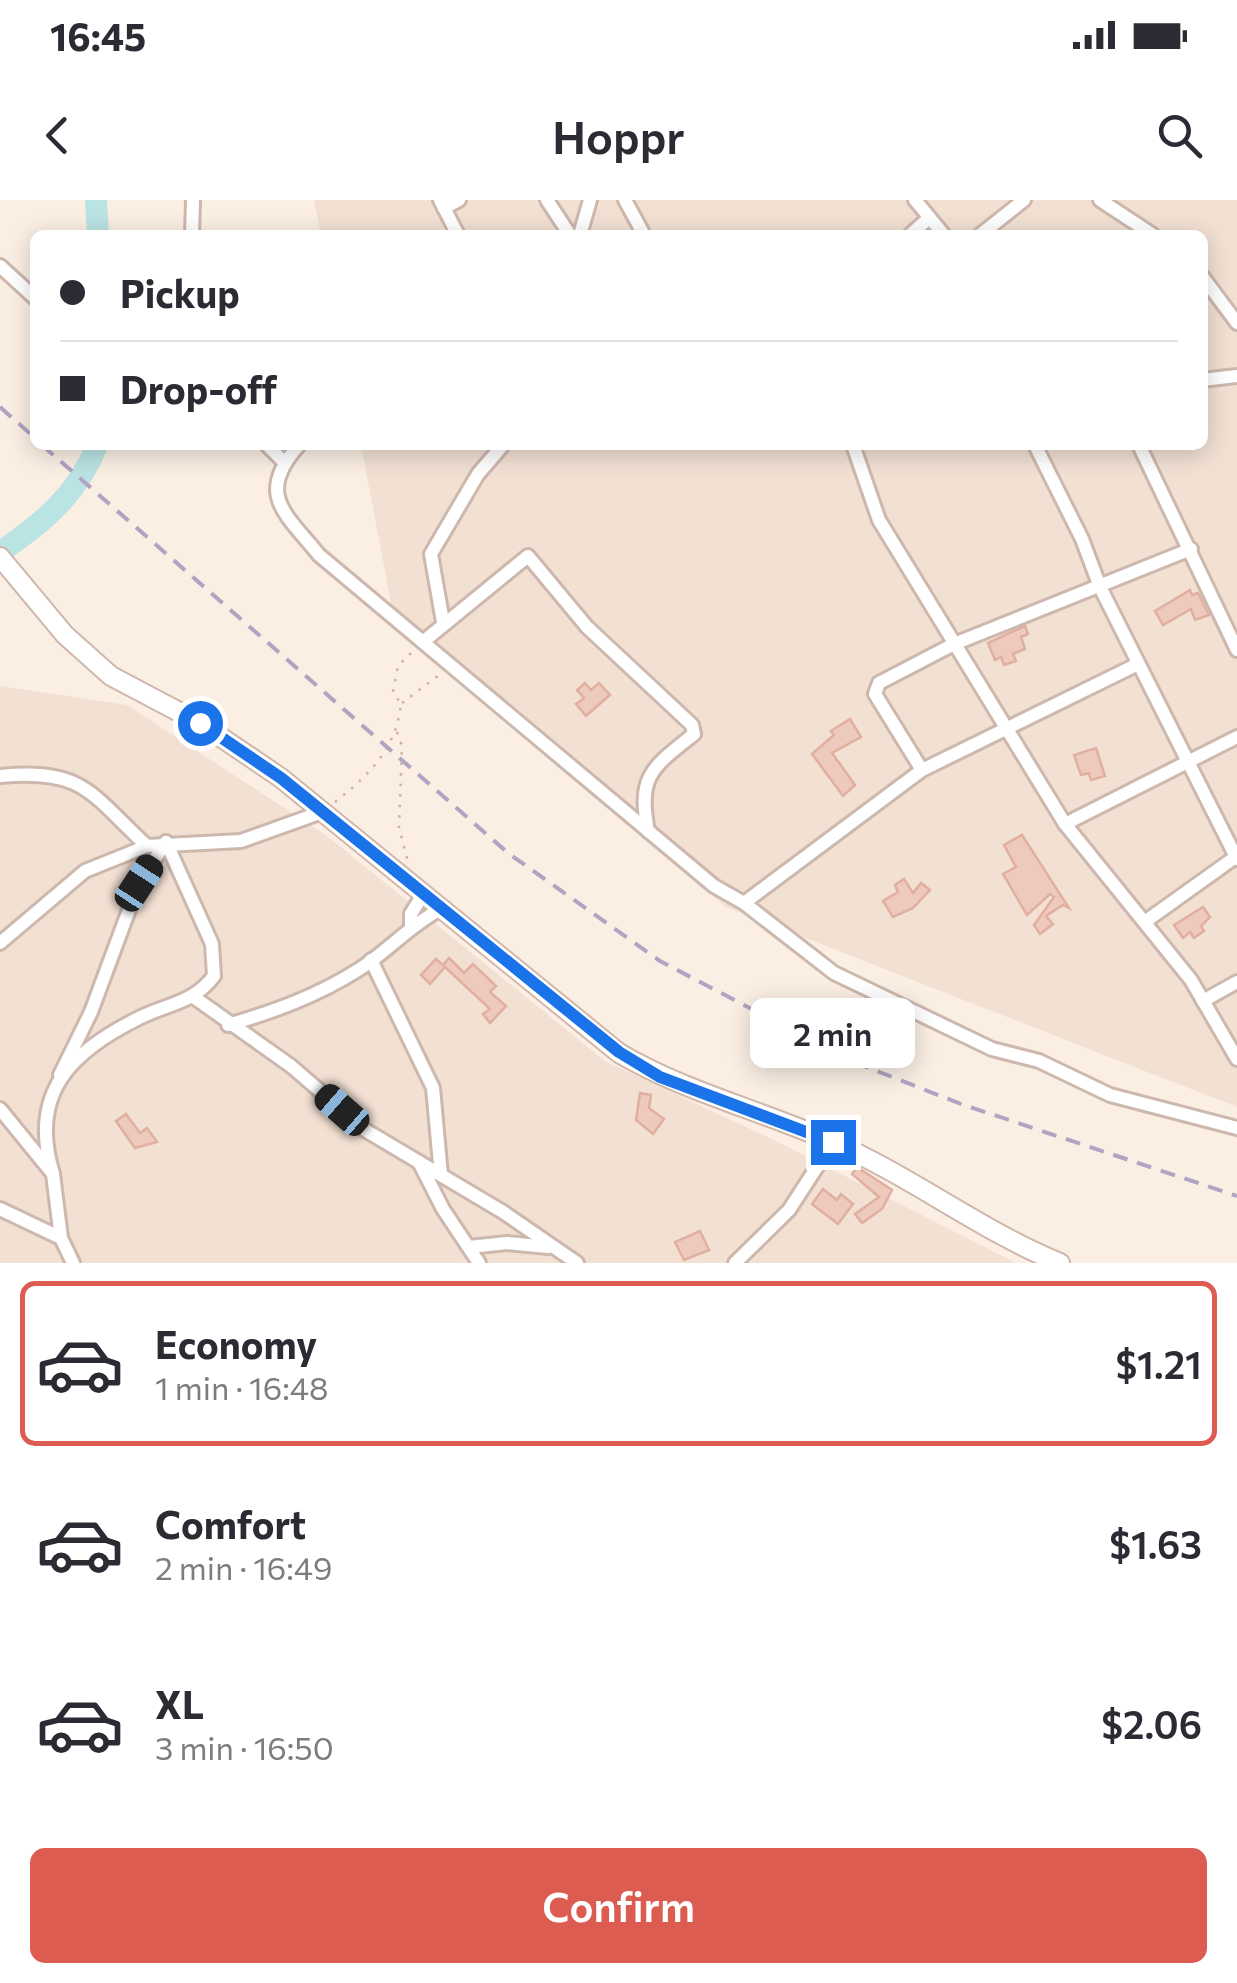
<!DOCTYPE html>
<meta charset="utf-8">
<style>
:root{--surface:#fff;--page:#f7f7f7;--text:#2b2b33;--muted:#7c7c81;--line:#e1e1e2;--accent:#dd5c51}
body{margin:0;font-family:Commissioner,sans-serif;background:var(--page);color:var(--text);height:100vh;display:flex;flex-direction:column;font-size:38px;white-space:nowrap}
*{box-sizing:border-box;margin:0}
p{font-size:32px;color:var(--muted)}
.icon{flex:none;width:55px;height:55px;fill:none;stroke:currentColor;stroke-width:2;stroke-linecap:round;stroke-linejoin:round}
.map{position:relative;height:1063px;overflow:hidden}
.drawer{display:flex;flex-direction:column;background:var(--surface);flex:1}
.drawer>*{flex:none}
.banner{position:absolute;left:30px;top:30px;width:1178px;height:220px;border-radius:15px;box-shadow:0 5px 25px #0003;display:grid;align-content:center;height:220px;padding:0 30px;background:var(--surface)}
.end{position:absolute;width:45px;height:45px;margin:-22px;border:12px solid #1a73e8;background:#fff;box-shadow:0 0 0 5px #fff}
.from{border-radius:50%}
.bubble{position:absolute;height:70px;border-radius:15px;background:var(--surface);box-shadow:0 5px 25px #0003;font-size:32px;font-weight:600;line-height:70px;text-align:center}
.car{position:absolute;width:30px;height:60px;margin:-30px -15px;border-radius:12px;box-shadow:0 0 8px 2px #0007;background:linear-gradient(#222 24%,#8ab4d8 0 40%,#222 0 76%,#8ab4d8 0 86%,#222 0)}
.banner b{display:flex;align-items:center;gap:35px;height:95px;font-size:38px}
.banner b+b{border-top:2px solid var(--line)}
.banner i{width:25px;height:25px;background:var(--text)}
ul{padding:18px 0 0;list-style:none}
li{display:flex;align-items:center;gap:30px;height:165px;margin:0 20px 15px;padding:0 10px;border:5px solid transparent;border-radius:15px}
li div{flex:1}
li b{display:block;font-size:38px}
li em{font-style:normal;font-weight:600}
li.active{border-color:var(--accent)}
li>.icon{width:90px;height:90px;stroke-width:1.5}
.cta{display:flex;gap:20px;margin-top:auto;padding:20px 30px}
.cta a{flex:1;height:115px;border-radius:15px;background:var(--accent);color:#fff;font-size:40px;font-weight:600;line-height:115px;text-align:center}
.status{display:flex;justify-content:space-between;align-items:center;height:70px;padding:0 50px;background:var(--surface);direction:ltr}
.status svg{height:28px;fill:currentColor}
header{display:flex;justify-content:space-between;align-items:center;height:130px;padding:0 30px;background:var(--surface);font-size:45px;font-weight:600}
.map>svg:first-child{display:block}
</style>
<div class="status"><b>16:45</b><svg viewBox="0 0 49 12"><path d="M0 12V9h3v3zM5 12V6h3v6zM10 12V3h3v9zM15 12V0h3v12zM26 1h20v11H26zM47 4h2v5h-2z"/></svg></div>
<header><svg class="icon" aria-label="back" viewBox="0 0 24 24"><path d="M15 5l-7 7 7 7"/></svg>Hoppr<svg class="icon" aria-label="search" viewBox="0 0 24 24"><circle cx="10" cy="10" r="6"/><path d="M15 15l6 6"/></svg></header>
<div class="map">
<svg width="1237" height="1063" viewBox="0 0 1237 1063">
<rect width="100%" height="100%" fill="#fbefe4"/>
<!-- residential -->
<g fill="#f2e0d3">
<polygon points="314,0 1237,0 1237,907 726,707 396,429 361,245 1202,245 1202,35 321,35"/>
<polygon points="0,486 127,505 327,636 605,861 780,943 1016,1063 0,1063"/>
</g>
<g fill="none" stroke-linecap="round" stroke-linejoin="round">
<!-- river -->
<g stroke="#bae3e3" stroke-width="22">
<polyline points="96,0 98,35"/>
<path d="M 0,352 C 43,323 78,294 97,245"/>
</g>
</g>
<!-- building -->
<g fill="#eecabe" stroke="#e0af9f" stroke-width="2.5">
<polygon points="1190,390 1192,395 1198,393 1209,415 1195,420 1191,409 1163,425 1155,411"/>
<polygon points="1025,426 1028,434 1021,437 1025,449 1013,454 1016,461 1004,465 1001,457 995,460 988,443"/>
<polygon points="585,483 591,490 599,483 610,495 586,516 576,504 584,498 577,490"/>
<polygon points="850,519 861,537 832,553 855,585 843,596 812,554 834,535 831,531"/>
<polygon points="1096,548 1105,576 1091,580 1089,573 1081,575 1074,555"/>
<polygon points="1022,635 1069,708 1063,705 1046,716 1053,724 1040,734 1034,725 1054,697 1050,694 1027,715 1003,674 1016,667 1004,645"/>
<polygon points="904,679 913,693 921,683 930,690 913,708 893,717 883,701 898,692 895,685"/>
<polygon points="1203,707 1210,717 1201,726 1204,731 1194,738 1190,732 1183,738 1174,725"/>
<polygon points="449,758 464,773 473,764 496,786 490,792 506,806 490,823 483,814 490,809 445,767 430,784 421,775 436,759 443,765"/>
<polygon points="640,893 651,895 649,908 664,919 653,934 636,920"/>
<polygon points="126,914 140,933 147,928 157,942 135,948 116,921"/>
<polygon points="857,967 892,990 882,1009 862,1023 855,1014 879,997 852,974"/>
<polygon points="823,989 837,1000 841,994 853,1004 838,1024 812,1004"/>
<polygon points="700,1031 709,1050 684,1060 675,1042"/>
</g>
<g fill="none" stroke-linecap="round" stroke-linejoin="round">
<!-- street casing -->
<g stroke="#cdb8ae" stroke-width="18">
<g id="street">
<polyline points="440,0 458,35"/>
<polyline points="547,0 570,35"/>
<polyline points="625,0 644,35"/>
<polyline points="915,0 944,35"/>
<polyline points="1100,0 1153,35"/>
<polyline points="444,8 459,0"/>
<polyline points="192,35 193,0"/>
<polyline points="580,35 590,0"/>
<polyline points="910,35 929,18"/>
<polyline points="980,35 1024,0"/>
<polyline points="0,66 35,98"/>
<polyline points="1202,76 1237,123"/>
<polyline points="1202,180 1237,176"/>
<polyline points="267,245 284,262"/>
<path d="M 299,245 C 255,294 285,313 319,355 L 714,686 L 744,703 L 834,773 L 992,849 L 1039,861 L 1110,895 L 1237,928"/>
<polyline points="853,245 879,320 1065,624 1191,780 1237,859"/>
<polyline points="1035,245 1082,339 1100,387 1237,659"/>
<polyline points="1139,245 1237,450"/>
<polyline points="443,422 431,354 478,274 503,245"/>
<path d="M 424,441 L 528,356 L 587,427 L 692,525 L 694,534 C 653,567 637,575 648,631"/>
<polyline points="922,570 875,494 879,483 954,444 1191,349"/>
<path d="M 0,576 C 83,568 90,593 147,646"/>
<polyline points="1065,624 1237,537"/>
<polyline points="744,703 922,570 1138,464"/>
<polyline points="1146,721 1237,656"/>
<polyline points="411,726 411,714 422,696"/>
<polyline points="0,743 85,671 147,646 241,641 322,612"/>
<polyline points="371,760 433,888 441,975"/>
<polyline points="195,798 291,866 365,930 503,1012 577,1063"/>
<polyline points="1203,801 1237,782"/>
<path d="M 228,825 C 275,811 317,796 358,770 C 387,752 409,726 439,710"/>
<polyline points="60,875 91,812 139,683 166,642"/>
<polyline points="0,909 53,974 61,1038 73,1063"/>
<polyline points="419,962 443,1009 479,1063"/>
<path d="M 53,974 C 28,893 71,851 141,817 C 170,803 193,803 214,776 L 212,744 L 166,642"/>
<polyline points="0,1009 61,1038"/>
<polyline points="469,1047 507,1043 548,1047"/>
<polyline points="735,1063 789,1010 833,942"/>
</g>
</g>
<!-- secondary casing -->
<g stroke="#d0b7ac" stroke-width="22">
<path id="secondary" d="M 0,357 L 65,435 L 111,476 L 200,523 L 281,578 L 619,853 C 685,892 760,910 830,941 C 910,975 979,1030 1060,1063"/>
</g>
<!-- path -->
<g stroke="#d3ada1" stroke-width="2.5" stroke-dasharray="2.5 8" stroke-linecap="butt">
<polyline points="402,503 439,475"/>
<polyline points="397,532 402,546 399,627 408,662"/>
<path d="M 335,602 C 369,575 396,549 401,504 L 393,492 L 398,466 L 415,449"/>
</g>
<!-- street -->
<use href="#street" stroke="#fff" stroke-width="12"/>
<!-- secondary -->
<use href="#secondary" stroke="#fff" stroke-width="18"/>
<!-- rail -->
<g stroke="#b0a4c3" stroke-width="4" stroke-dasharray="15 10" stroke-linecap="butt">
<polyline points="0,207 35,238"/>
<polyline points="42,245 508,653 660,761 849,860 961,904 1237,996"/>
</g>
</g>
<g fill="none" stroke-linecap="round" stroke-linejoin="round">
<!-- route -->
<polyline stroke="#1a73e8" stroke-width="12" points="200,523 281,578 619,852 660,877 833,942"/>
</g>
</svg>
<i class="end from" style="left:200px;top:523px"></i>
<i class="end" style="left:833px;top:942px"></i>
<div class="bubble" style="left:750px;top:798px;width:165px">2 min</div>
<i class="car" style="left:139px;top:683px;rotate:33deg"></i>
<i class="car" style="left:342px;top:910px;rotate:311deg"></i>
<div class="banner">
<b><i class="from"></i>Pickup</b>
<b><i></i>Drop-off</b>
</div>
</div>
<section class="drawer">
<ul>
<li class="active"><svg class="icon" aria-label="car" viewBox="0 0 24 24"><path d="M5 17H2v-5l4-1 3-4h7l3 4 3 1v5h-3M9 17h6M6 11h13"/><circle cx="7" cy="17" r="2"/><circle cx="17" cy="17" r="2"/></svg><div><b>Economy</b><p>1 min · 16:48</p></div><em>$1.21</em></li>
<li><svg class="icon" aria-label="car" viewBox="0 0 24 24"><path d="M5 17H2v-5l4-1 3-4h7l3 4 3 1v5h-3M9 17h6M6 11h13"/><circle cx="7" cy="17" r="2"/><circle cx="17" cy="17" r="2"/></svg><div><b>Comfort</b><p>2 min · 16:49</p></div><em>$1.63</em></li>
<li><svg class="icon" aria-label="car" viewBox="0 0 24 24"><path d="M5 17H2v-5l4-1 3-4h7l3 4 3 1v5h-3M9 17h6M6 11h13"/><circle cx="7" cy="17" r="2"/><circle cx="17" cy="17" r="2"/></svg><div><b>XL</b><p>3 min · 16:50</p></div><em>$2.06</em></li>
</ul>
<div class="cta"><a>Confirm</a></div>
</section>
